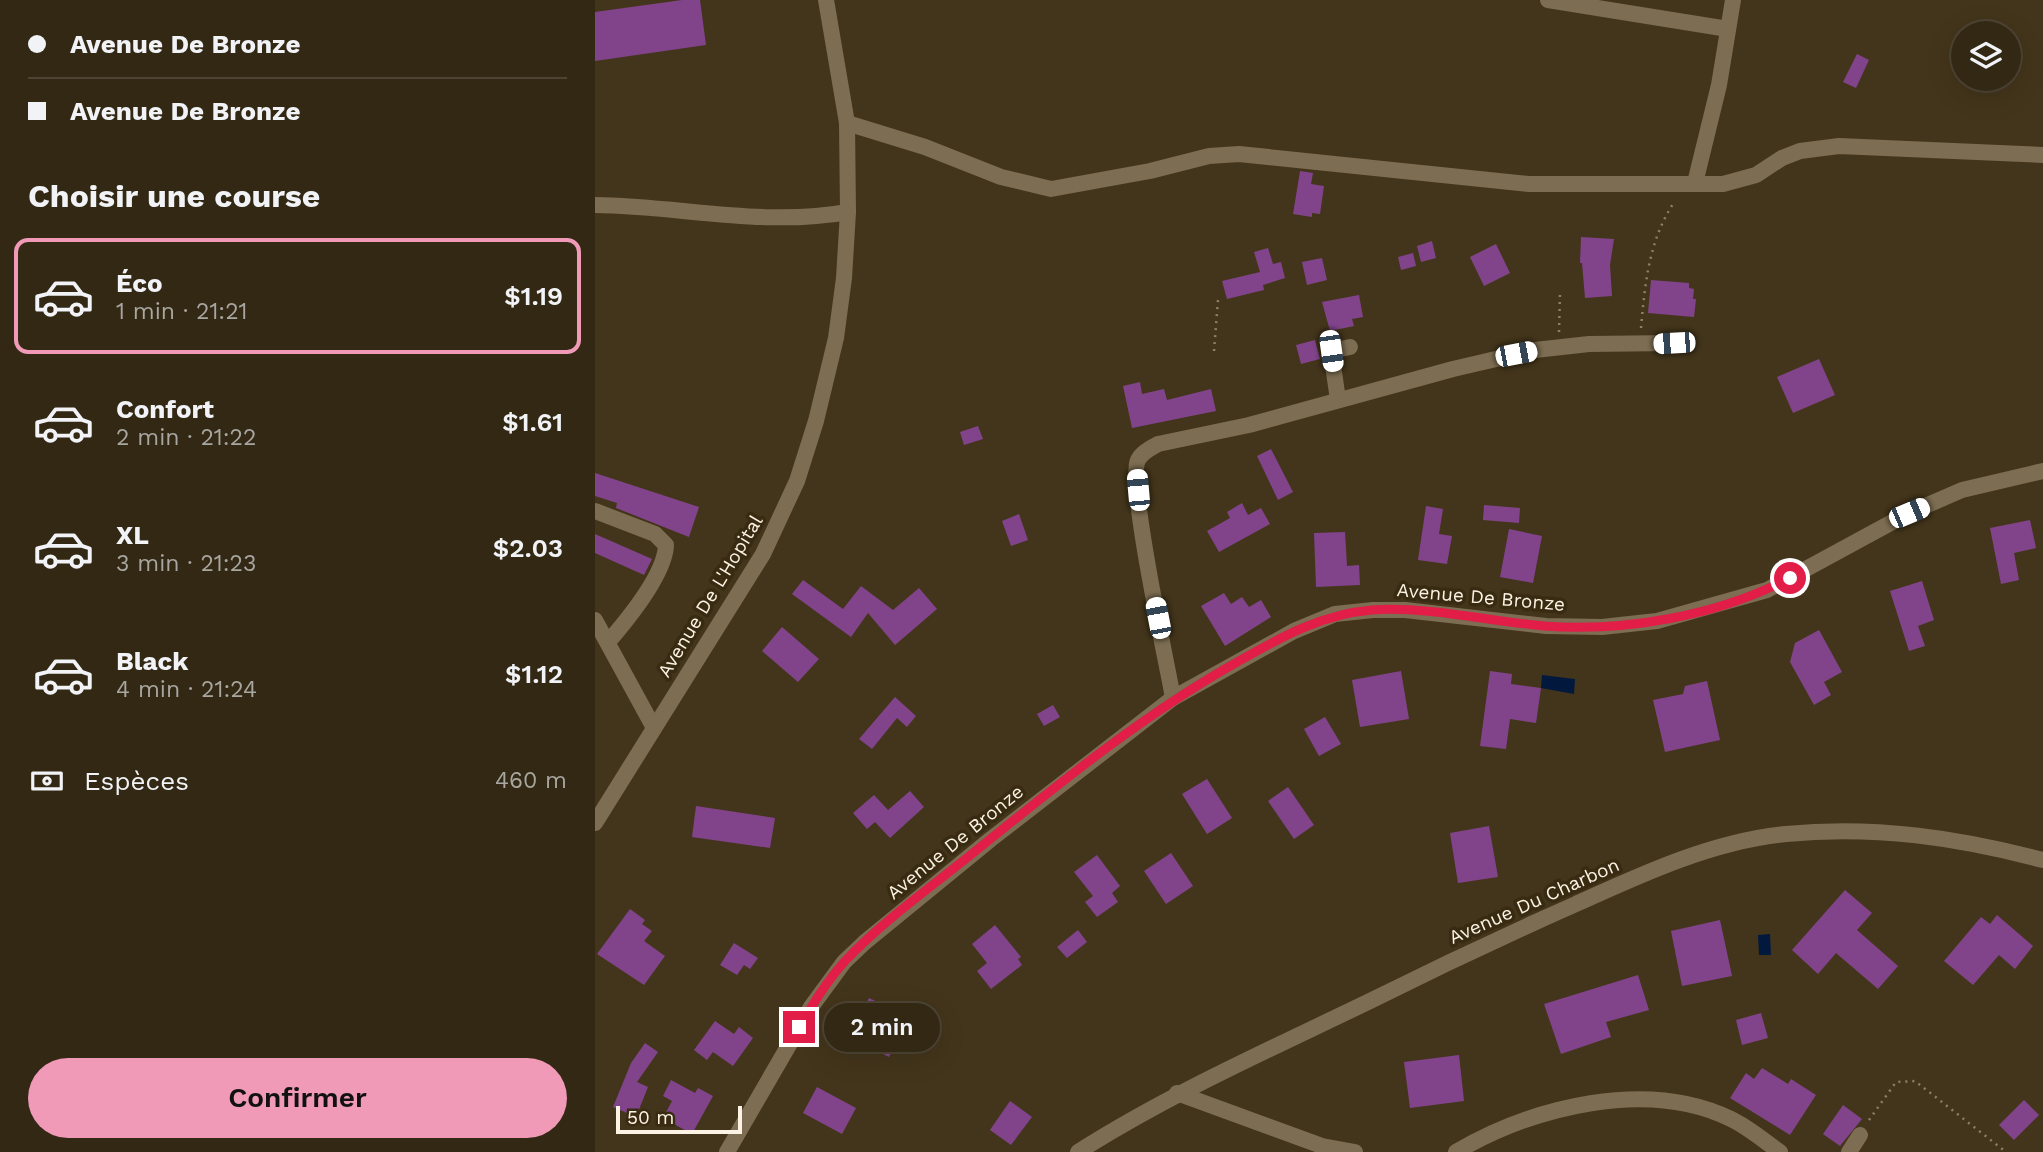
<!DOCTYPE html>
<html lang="fr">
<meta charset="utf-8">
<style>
:root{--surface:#322814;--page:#3d3422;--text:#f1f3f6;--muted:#a8a6a0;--line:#4d4434;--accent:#f09ab7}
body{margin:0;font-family:"Work Sans",sans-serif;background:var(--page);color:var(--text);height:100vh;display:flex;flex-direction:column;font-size:26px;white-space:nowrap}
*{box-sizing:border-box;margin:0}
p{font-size:23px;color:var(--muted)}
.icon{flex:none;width:38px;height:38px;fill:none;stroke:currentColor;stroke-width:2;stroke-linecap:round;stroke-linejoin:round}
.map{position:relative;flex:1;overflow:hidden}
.sheet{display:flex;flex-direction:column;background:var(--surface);width:595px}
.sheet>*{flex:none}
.top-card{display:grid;align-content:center;height:154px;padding:0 28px;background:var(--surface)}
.tools{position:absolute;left:1356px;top:21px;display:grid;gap:14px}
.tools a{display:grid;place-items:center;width:70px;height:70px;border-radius:50%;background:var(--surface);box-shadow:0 7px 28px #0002,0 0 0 2px var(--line);font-size:35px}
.scale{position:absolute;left:21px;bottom:18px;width:126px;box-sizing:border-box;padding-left:7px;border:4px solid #fcf3e4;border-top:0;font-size:19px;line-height:24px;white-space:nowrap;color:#fcf3e4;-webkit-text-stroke:5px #392b11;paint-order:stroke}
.end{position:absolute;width:32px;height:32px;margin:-16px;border:9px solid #e11d48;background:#fff;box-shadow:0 0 0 4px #fff}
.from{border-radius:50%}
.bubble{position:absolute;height:49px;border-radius:24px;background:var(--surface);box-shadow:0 7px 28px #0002,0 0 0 2px var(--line);font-size:23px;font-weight:600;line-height:49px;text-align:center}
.car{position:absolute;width:21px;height:42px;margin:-21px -10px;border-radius:9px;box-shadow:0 0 5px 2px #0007;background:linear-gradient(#fff 24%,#345 0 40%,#fff 0 76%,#345 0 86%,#fff 0)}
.top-card b{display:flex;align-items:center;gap:24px;height:66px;font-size:26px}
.top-card b+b{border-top:2px solid var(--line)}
.top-card i{width:18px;height:18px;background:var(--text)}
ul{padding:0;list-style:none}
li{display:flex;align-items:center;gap:21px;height:116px;margin:0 14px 10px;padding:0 14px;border:4px solid transparent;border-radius:14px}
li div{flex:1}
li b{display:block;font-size:26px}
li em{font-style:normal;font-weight:600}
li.current{border-color:var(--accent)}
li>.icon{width:63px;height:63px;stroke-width:1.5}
h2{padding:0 28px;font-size:32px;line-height:84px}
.pay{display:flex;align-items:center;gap:18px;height:77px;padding:0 28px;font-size:26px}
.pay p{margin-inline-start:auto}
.action{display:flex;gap:14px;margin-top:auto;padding:14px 28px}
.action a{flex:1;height:80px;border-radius:42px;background:var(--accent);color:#111;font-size:28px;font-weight:600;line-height:80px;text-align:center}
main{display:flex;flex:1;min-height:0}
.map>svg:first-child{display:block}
</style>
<main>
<section class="sheet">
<div class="top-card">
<b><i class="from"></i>Avenue De Bronze</b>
<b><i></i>Avenue De Bronze</b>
</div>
<h2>Choisir une course</h2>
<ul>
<li class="current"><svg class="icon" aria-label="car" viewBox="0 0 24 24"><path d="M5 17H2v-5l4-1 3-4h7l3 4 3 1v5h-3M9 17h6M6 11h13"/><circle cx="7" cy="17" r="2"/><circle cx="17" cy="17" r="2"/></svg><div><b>Éco</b><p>1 min · 21:21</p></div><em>$1.19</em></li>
<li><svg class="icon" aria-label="car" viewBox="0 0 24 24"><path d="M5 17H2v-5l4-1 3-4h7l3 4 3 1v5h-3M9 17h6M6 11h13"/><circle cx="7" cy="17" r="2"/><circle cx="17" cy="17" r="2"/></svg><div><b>Confort</b><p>2 min · 21:22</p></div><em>$1.61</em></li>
<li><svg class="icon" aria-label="car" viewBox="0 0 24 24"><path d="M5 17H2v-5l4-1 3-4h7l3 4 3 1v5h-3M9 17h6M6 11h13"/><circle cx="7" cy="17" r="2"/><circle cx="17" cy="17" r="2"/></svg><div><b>XL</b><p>3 min · 21:23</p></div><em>$2.03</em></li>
<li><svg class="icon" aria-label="car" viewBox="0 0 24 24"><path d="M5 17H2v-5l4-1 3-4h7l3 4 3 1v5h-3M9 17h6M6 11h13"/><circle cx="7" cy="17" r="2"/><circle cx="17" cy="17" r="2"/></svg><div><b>Black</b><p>4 min · 21:24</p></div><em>$1.12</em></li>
</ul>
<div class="pay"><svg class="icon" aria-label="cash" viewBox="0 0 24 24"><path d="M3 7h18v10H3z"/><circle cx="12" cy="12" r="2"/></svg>Espèces<p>460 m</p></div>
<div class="action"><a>Confirmer</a></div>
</section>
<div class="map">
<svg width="1448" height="1152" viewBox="0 0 1448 1152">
<rect width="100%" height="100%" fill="#43351b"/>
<!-- water -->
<g fill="#02193d">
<polygon points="947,675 980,679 979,694 946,688"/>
<polygon points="1175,934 1176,955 1164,955 1163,935"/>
</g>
<!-- building -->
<g fill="#81448b">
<polygon points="87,0 105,0 111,45 0,61 0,12"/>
<polygon points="1262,54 1274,60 1261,88 1248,82"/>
<polygon points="705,171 718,173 716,184 729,186 725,214 717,213 717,217 698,214"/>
<polygon points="986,237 1019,239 1015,265 1017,296 990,298 987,263 985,263"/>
<polygon points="837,241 841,258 826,262 822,246"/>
<polygon points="901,244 915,273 889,286 875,257"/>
<polygon points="673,248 678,264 686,262 690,278 668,285 669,290 632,299 627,281 665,272 659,252"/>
<polygon points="818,253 821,266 806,270 803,257"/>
<polygon points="727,258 732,280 712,285 707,262"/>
<polygon points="1056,280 1094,283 1094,288 1099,289 1098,299 1101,299 1099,317 1053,313"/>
<polygon points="764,295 768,317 757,319 759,326 735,331 727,302"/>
<polygon points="720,340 725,359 706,364 701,345"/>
<polygon points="1224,359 1240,395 1198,413 1182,377"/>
<polygon points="545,382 547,394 569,389 572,400 616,389 621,411 537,428 528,386"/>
<polygon points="383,426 388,439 369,445 365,432"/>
<polygon points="676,449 698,492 683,500 662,456"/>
<polygon points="0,473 104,507 94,537 21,508 22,503 0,496"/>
<polygon points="647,503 653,515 666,508 675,524 624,552 612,531 635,518 632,512"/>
<polygon points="889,505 925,508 924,523 888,520"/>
<polygon points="831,506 848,509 844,534 857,536 852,564 823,560"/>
<polygon points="424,514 433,540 416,546 407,521"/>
<polygon points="1435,520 1441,548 1419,553 1424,580 1406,584 1395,528"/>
<polygon points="914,529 947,536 938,583 905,577"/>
<polygon points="750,532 752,566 764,565 765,585 721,587 719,533"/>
<polygon points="0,534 57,559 49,575 0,553"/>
<polygon points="208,580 248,609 266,586 298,610 324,588 342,609 300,645 273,613 256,637 197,594"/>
<polygon points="1327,581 1339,620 1323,626 1330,646 1314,651 1295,591"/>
<polygon points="629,593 636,604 647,597 654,607 666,600 676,617 630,646 606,606"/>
<polygon points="187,627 224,659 203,682 167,651"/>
<polygon points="1224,630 1247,672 1229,682 1236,695 1219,705 1195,662 1200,643"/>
<polygon points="806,671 814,719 765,727 757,680"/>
<polygon points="895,671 917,674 916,684 946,688 941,723 915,719 911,749 885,746"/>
<polygon points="1112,681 1125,740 1070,752 1058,700 1088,694 1090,686"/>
<polygon points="300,697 321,716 312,727 302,718 277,749 264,739"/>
<polygon points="458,705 465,717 449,726 442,714"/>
<polygon points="730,717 746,744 724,756 709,729"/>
<polygon points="612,779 637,818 612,834 587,794"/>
<polygon points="693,787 719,825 699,839 673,801"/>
<polygon points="315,791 329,807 295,838 280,822 272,829 258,813 279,795 293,810"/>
<polygon points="101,806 180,818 175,848 97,837"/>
<polygon points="894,826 903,877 863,883 855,833"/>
<polygon points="576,853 598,886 571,904 549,871"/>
<polygon points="502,855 525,886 517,893 523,902 502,917 490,902 498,896 479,872"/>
<polygon points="1250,890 1277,913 1262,930 1303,966 1283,989 1241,953 1223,974 1197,950"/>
<polygon points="35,909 50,920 47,924 57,931 49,941 70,956 49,985 2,954"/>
<polygon points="1402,915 1438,946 1420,969 1404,955 1378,985 1349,961 1386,917 1395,924"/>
<polygon points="1125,920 1137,976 1087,986 1076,931"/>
<polygon points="400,925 426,957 423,959 427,965 396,989 382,971 392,963 377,944"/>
<polygon points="483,930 492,942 472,958 462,947"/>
<polygon points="139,943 163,958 155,969 149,965 142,975 125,965"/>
<polygon points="1043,975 1054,1010 1011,1022 1016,1037 966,1054 949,1004"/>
<polygon points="274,998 314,1017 294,1057 254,1037"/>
<polygon points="1166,1013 1173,1038 1147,1045 1141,1020"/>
<polygon points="120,1021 139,1034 144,1027 158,1038 138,1066 118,1052 112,1060 99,1050"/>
<polygon points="50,1043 63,1052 42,1082 53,1087 41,1117 18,1107 36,1063"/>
<polygon points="864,1055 869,1101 815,1108 809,1062"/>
<polygon points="1167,1068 1193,1084 1196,1079 1221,1095 1195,1135 1135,1098 1151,1073 1159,1079"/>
<polygon points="76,1080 100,1093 103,1088 118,1096 97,1134 68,1118 77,1101 68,1096"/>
<polygon points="222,1087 261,1108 247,1134 208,1113"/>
<polygon points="1429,1100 1444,1115 1419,1140 1404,1125"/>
<polygon points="415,1101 437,1117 416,1145 395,1130"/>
<polygon points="1248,1105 1267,1119 1245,1146 1228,1134"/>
</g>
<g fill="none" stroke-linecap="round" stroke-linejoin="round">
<!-- path -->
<g stroke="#8c806a" stroke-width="2.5" stroke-dasharray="2 5" stroke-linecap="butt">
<path d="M 1046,328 C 1050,283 1054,239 1080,201"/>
<polyline points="964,332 965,292"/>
<polyline points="619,351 623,300"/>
<polyline points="1274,1120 1301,1082 1320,1081 1411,1152"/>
</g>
<!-- minor -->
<g stroke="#7d6d52" stroke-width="16">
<polyline points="953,0 1133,29"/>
<polyline points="252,123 330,147 406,177 456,189 555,171 614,156 644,154 934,184 1128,184 1161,175 1187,158 1205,151 1244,146 1448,155"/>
<polyline points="1100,183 1124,85 1138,0"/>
<path d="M 0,205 C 85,206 168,227 253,212"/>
<polyline points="743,400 736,351 755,347"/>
<path d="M 0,511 L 60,534 L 71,545 C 70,574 33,619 14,641"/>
<polyline points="0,620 59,728"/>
<path d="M 578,698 C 572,663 532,482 543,460 C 547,452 556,448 563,444 L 654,425 L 858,369 L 940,350 L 994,344 L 1079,343"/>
<polyline points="0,823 168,554 202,481 221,421 241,338 249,278 253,212 252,123 231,0"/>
<polyline points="582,1093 727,1146 760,1152"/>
<polyline points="132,1152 216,1007 249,962 270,942 396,839 578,698 699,631 740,614 778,610 810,610 951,626 1007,627 1062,621 1172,590 1314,513 1367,490 1448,471"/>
<path d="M 483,1152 C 576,1093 676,1049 775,1001 C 843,967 911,935 981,904 C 1047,874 1118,841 1191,834 C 1279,825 1364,838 1448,860"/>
<path d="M 861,1152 C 938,1107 1052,1078 1136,1119 C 1153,1127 1169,1141 1185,1152"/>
<polyline points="1254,1152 1265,1135"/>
</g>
</g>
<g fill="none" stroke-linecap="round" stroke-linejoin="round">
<!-- route -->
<path stroke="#e11d48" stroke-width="9" d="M 204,1027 C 218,1004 232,981 250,961 C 287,922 332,890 373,857 C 460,787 547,715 644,661 C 686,637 727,614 777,610 C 833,606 892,621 949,626 C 1030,632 1122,616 1195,578"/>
</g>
<g text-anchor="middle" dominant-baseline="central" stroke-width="7" stroke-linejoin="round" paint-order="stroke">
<!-- street labels -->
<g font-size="19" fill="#fcf3e4" stroke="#392b11">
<text transform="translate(115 596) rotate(-59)">Avenue De L'Hopital</text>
<text transform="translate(886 597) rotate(5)">Avenue De Bronze</text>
<text transform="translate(360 842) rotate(-39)">Avenue De Bronze</text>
<text transform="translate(939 901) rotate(-24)">Avenue Du Charbon</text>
</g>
</g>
</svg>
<div class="tools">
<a><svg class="icon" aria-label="layers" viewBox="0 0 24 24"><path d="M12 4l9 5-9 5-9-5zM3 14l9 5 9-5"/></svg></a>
</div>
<div class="scale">50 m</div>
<i class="end from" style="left:1195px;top:578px"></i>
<i class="end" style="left:204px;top:1027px"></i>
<div class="bubble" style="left:229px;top:1003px;width:116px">2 min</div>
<i class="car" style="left:1079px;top:343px;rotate:267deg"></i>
<i class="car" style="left:736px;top:351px;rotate:172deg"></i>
<i class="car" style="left:921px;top:354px;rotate:79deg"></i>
<i class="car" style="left:543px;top:490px;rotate:355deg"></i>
<i class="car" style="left:1314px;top:513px;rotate:67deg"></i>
<i class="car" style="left:563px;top:618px;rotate:349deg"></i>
</div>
</main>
